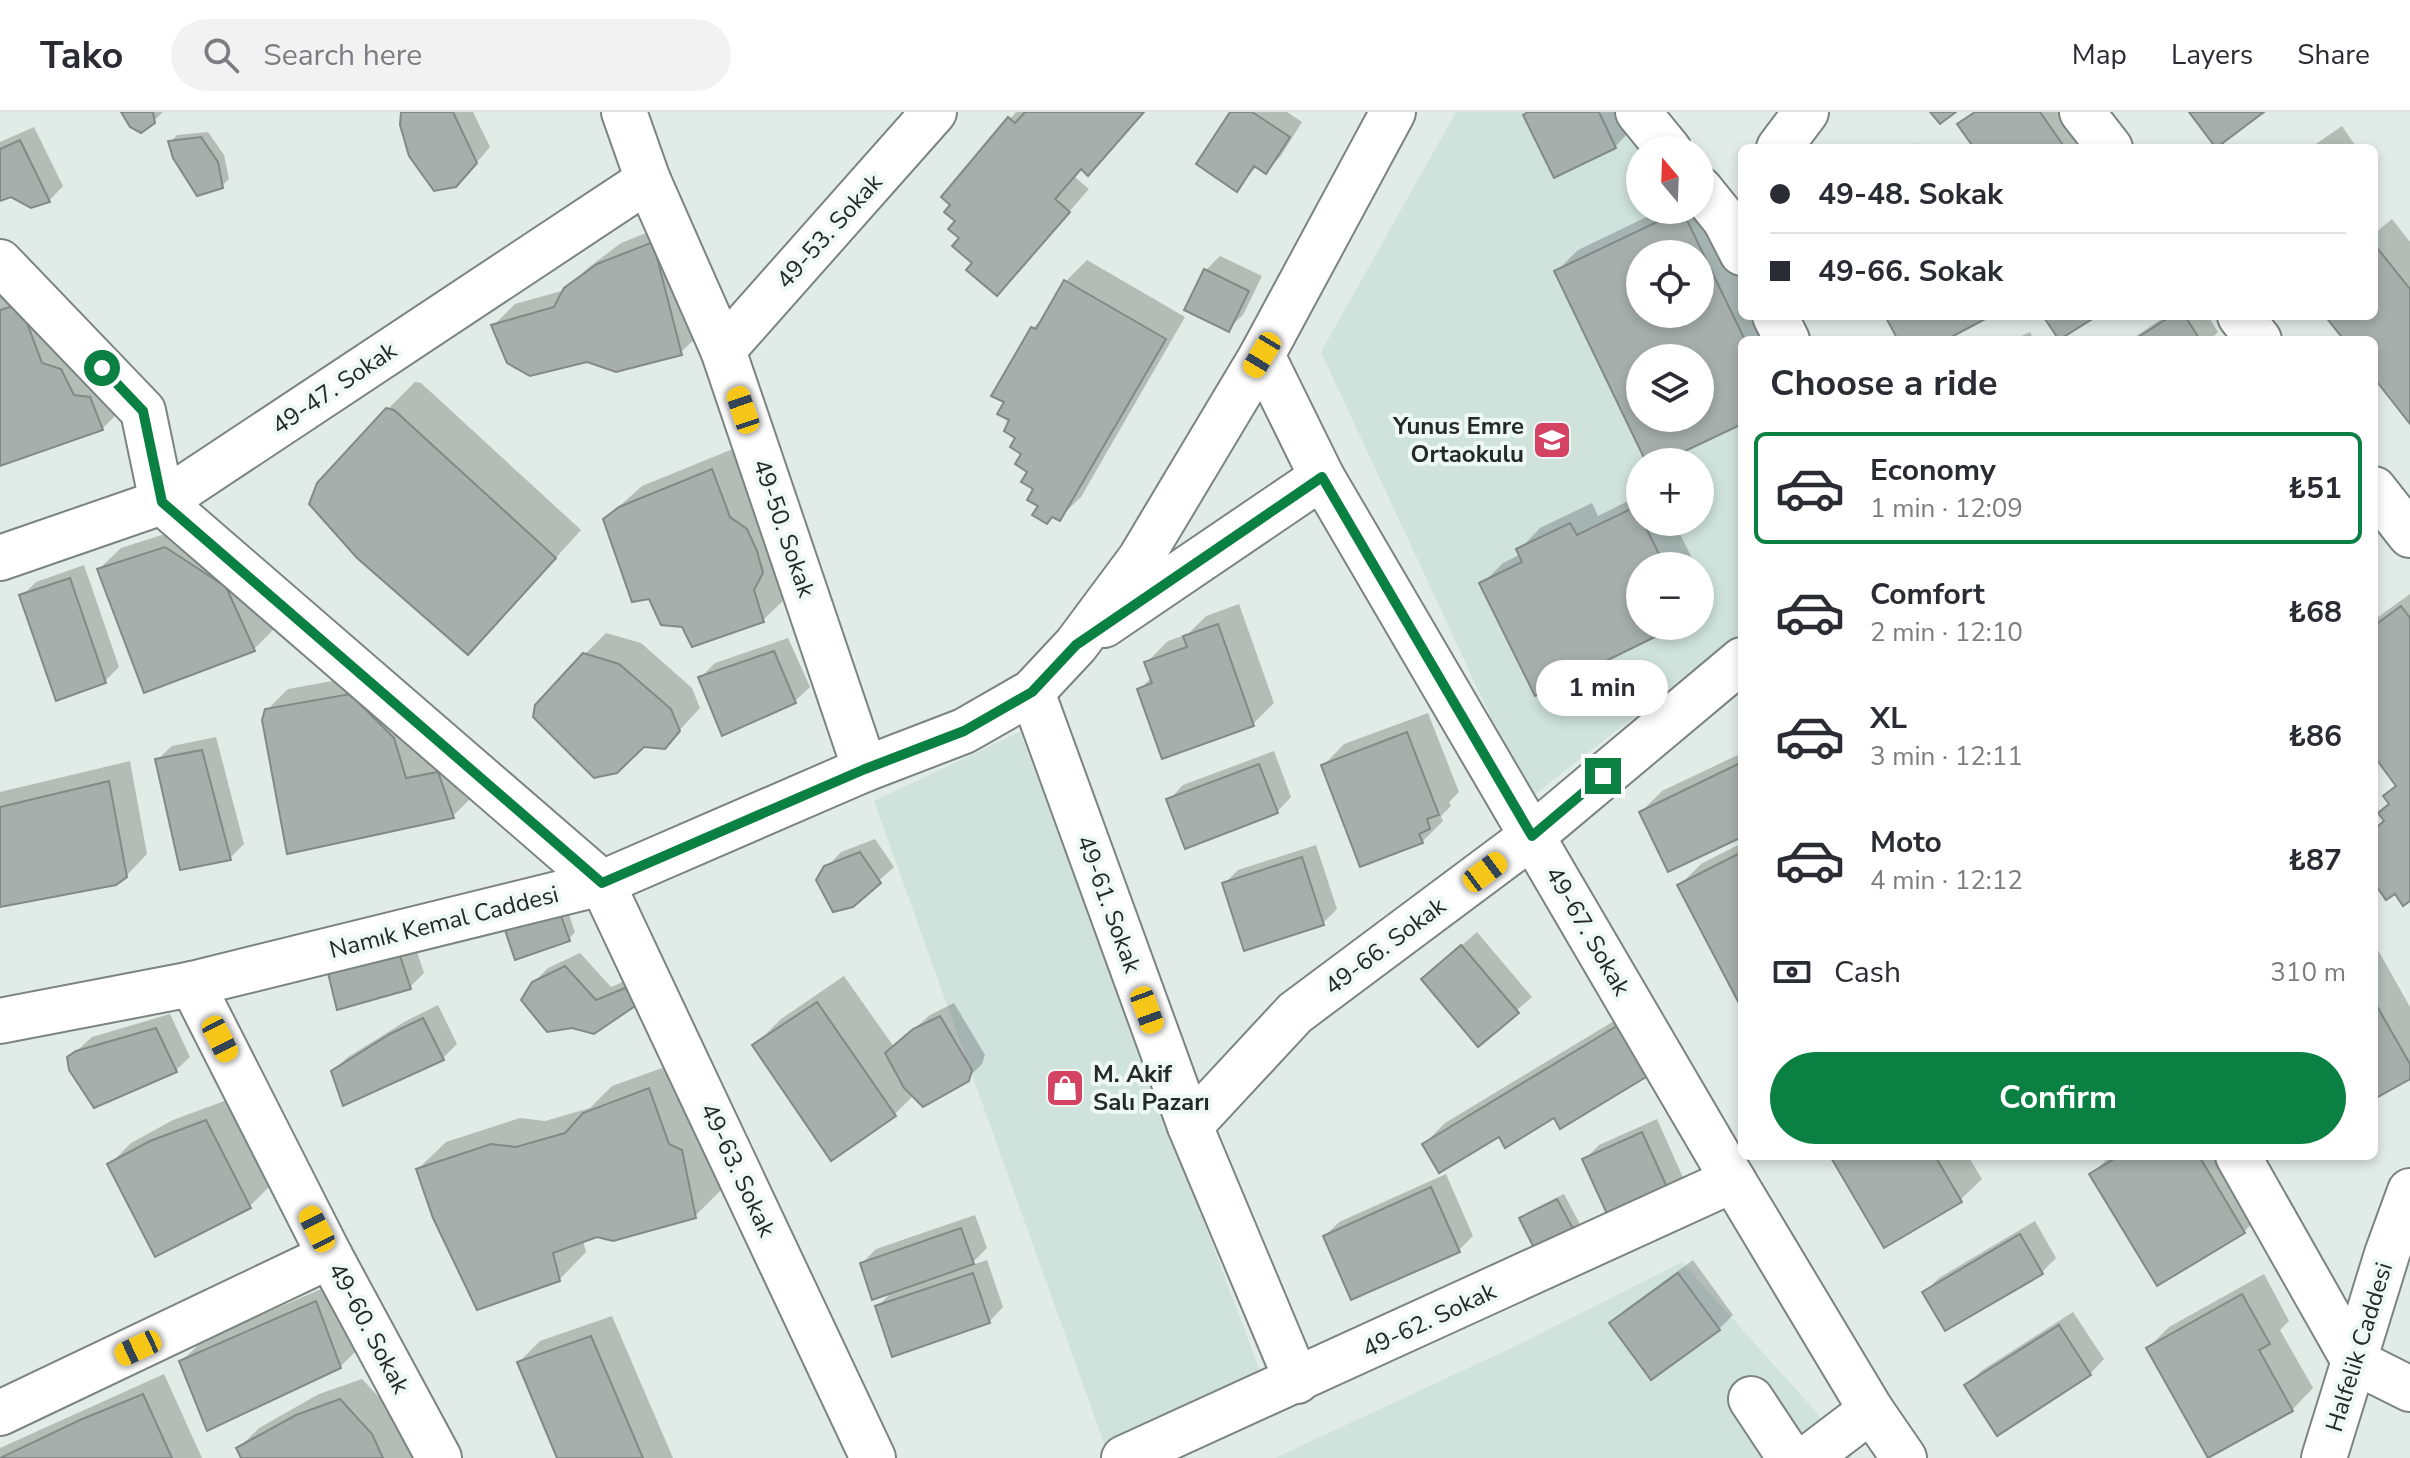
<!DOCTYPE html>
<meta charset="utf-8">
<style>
:root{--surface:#fff;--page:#f2f2f3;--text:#2b2b33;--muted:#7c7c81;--line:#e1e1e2;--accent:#0b8043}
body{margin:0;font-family:"Nunito Sans",sans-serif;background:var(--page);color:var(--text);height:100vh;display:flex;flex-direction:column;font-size:30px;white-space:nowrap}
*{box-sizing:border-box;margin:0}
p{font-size:26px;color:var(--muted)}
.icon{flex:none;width:44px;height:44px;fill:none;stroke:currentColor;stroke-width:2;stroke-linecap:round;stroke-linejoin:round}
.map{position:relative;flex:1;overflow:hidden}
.drawer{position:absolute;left:1738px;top:224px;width:640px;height:824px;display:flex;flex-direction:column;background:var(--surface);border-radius:12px;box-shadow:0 4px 12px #0003}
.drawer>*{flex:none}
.banner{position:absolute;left:1738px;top:32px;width:640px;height:176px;border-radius:12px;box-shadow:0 4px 12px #0003;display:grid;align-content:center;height:176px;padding:0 32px;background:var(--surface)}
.needle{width:52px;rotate:341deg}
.tools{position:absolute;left:1626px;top:24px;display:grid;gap:16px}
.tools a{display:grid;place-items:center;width:88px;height:88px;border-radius:50%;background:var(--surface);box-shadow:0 4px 12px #0003;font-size:40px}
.end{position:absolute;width:36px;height:36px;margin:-18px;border:10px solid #0b8043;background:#fff;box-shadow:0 0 0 4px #fff}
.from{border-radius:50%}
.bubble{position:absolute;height:56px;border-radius:28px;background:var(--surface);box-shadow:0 4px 12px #0003;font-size:26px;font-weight:700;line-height:56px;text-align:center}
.car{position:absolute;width:24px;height:48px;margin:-24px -12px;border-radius:10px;box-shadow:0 0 6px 2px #0007;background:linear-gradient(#f5c518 24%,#345 0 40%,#f5c518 0 76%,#345 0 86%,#f5c518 0)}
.banner b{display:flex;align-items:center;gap:28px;height:76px;font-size:30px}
.banner b+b{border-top:2px solid var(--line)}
.banner i{width:20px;height:20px;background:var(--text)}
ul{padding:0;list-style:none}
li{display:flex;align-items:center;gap:24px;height:112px;margin:0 16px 12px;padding:0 16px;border:4px solid transparent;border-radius:12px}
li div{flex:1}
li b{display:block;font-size:30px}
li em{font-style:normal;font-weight:700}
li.selected{border-color:var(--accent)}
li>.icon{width:72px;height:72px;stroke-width:1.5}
h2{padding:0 32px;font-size:36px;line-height:96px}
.pay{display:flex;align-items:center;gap:20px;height:88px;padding:0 32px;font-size:30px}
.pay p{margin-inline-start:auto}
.button{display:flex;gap:16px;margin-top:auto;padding:16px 32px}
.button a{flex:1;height:92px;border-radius:48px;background:var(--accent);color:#fff;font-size:32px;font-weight:700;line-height:92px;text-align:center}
header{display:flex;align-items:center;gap:48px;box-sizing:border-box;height:112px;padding:0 40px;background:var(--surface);border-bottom:2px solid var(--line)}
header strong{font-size:38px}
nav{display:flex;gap:44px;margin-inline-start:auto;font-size:28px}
.search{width:560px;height:72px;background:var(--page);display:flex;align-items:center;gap:20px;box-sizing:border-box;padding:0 28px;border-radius:44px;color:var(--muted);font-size:30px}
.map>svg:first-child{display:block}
</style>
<header>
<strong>Tako</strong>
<div class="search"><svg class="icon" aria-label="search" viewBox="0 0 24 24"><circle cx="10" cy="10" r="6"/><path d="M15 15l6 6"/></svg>Search here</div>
<nav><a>Map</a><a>Layers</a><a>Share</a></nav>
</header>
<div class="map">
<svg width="2410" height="1346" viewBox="0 0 2410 1346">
<rect width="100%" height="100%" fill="#e1ebe7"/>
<!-- built -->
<g fill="#cfe2dc" fill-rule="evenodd">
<path d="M 1456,0 L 1634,0 L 1667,38 L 1640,38 L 1640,98 L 1700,98 L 1742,162 L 1742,204 L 1764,204 L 1776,228 L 1742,228 L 1742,520 L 1529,687 L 1321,240 ZM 1640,142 L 1700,142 L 1700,202 L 1640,202 ZM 1640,246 L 1700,246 L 1700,306 L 1640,306 ZM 1640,350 L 1700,350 L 1700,410 L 1640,410 ZM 1640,454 L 1700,454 L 1700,514 L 1640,514 Z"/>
<polygon points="1020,620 1261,1262 1105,1334 874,689"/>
<polygon points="1682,1150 1816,1300 1852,1346 1275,1346 1522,1231"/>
</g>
<!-- shadow -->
<g fill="#0003" fill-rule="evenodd">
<polygon points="124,0 163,0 154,9"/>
<polygon points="403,0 473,0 490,35 470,58"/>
<polygon points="1016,0 1144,0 1088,61 1082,56 1075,65 1089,77 997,182 975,151 962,126 953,92 943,85"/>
<polygon points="1232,0 1287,0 1302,10 1280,45 1266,59 1257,54 1237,77"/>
<polygon points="1528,0 1619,0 1629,20 1615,35"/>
<polygon points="1973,0 2075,0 2100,36 1976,36 1960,13"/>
<polygon points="2342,14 2357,36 2310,36"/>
<polygon points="34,15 63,74 49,89 12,83 0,87 0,30"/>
<polygon points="208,20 224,43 229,67 222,74 170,30 177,23"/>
<polygon points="1918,31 1920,36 1908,36"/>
<path d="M 1661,98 L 1700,98 L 1742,158 L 1742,204 L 1764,204 L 1776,228 L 1742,228 L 1742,310 L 1657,350 L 1649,350 L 1557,159 L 1578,138 ZM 1640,142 L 1700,142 L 1700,202 L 1640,202 ZM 1640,246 L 1700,246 L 1700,306 L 1640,306 Z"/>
<polygon points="2392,107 2410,130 2410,309 2374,263 2374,228 2346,228 2327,204 2374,204 2374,122"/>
<polygon points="674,110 702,220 680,241 494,213 515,192 565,178 588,156 621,131"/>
<polygon points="1220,144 1262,164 1243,203 1228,217 1187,197 1206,158"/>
<polygon points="1087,148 1185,205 1081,385 1059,406 1040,393 1012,307 1033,216 1047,202 1066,169"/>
<polygon points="41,172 123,296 102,317 0,352 0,184"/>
<polygon points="2166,204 2208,204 2218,220 2210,228 2130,228"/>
<polygon points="2030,220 2034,228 2013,228"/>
<polygon points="415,270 421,271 581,418 495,513 388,297"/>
<polygon points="733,337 785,487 763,508 684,513 605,407 642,374"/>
<polygon points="1640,383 1640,410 1674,410 1696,454 1640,454 1640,514 1673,514 1536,581 1482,472 1503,451 1521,442 1519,438 1540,416 1592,391 1598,404"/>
<polygon points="187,415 275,516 254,537 99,457 121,436"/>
<polygon points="84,453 119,555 105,569 22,484 36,470"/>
<polygon points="1700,462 1711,484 1700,496"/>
<polygon points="2410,482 2410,786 2377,773 2374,775 2374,730 2378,726 2374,719 2385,708 2391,691 2386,684 2397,672 2374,641 2374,508"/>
<polygon points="1239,492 1274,591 1253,612 1140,577 1152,565 1147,550 1168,529 1188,522 1206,504"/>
<polygon points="606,521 641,531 692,576 700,596 664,635 585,542"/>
<polygon points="788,526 810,575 795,589 723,621 701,565 715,551"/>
<polygon points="371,562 474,683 453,704 267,598 288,577"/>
<polygon points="1428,601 1459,680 1449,690 1451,694 1441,704 1443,709 1422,730 1323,654 1344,632"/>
<polygon points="216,625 244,732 230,746 157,648 172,634"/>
<polygon points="1274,639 1291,685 1277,700 1169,688 1183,673"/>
<polygon points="1742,641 1742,722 1641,700 1662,679"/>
<polygon points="130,649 147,742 126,764 0,793 0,680"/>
<polygon points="875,727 894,755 852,793 826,756 841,740"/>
<polygon points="1742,731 1742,893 1680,773 1701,752"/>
<polygon points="1316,733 1337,797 1323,811 1224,772 1238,758"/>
<polygon points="565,791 575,820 569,827 516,845"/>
<polygon points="1477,820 1532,885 1478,932 1423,867"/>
<polygon points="414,831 424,861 410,875 330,861"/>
<polygon points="2374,831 2410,895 2410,965 2374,985"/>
<polygon points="580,841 611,875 640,863 650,876 594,920 533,871 548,856"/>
<polygon points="844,864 894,935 930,903 954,891 985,943 982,952 967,967 914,983 894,1003 754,934 781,907"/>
<polygon points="1652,886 1680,933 1659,954 1554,1003 1499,1022 1424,1032 1445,1011"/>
<polygon points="438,893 457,932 443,946 344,991 333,959 348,945 406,909"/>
<polygon points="170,902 190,945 175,959 69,946 92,925"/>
<polygon points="676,951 722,1077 695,1104 583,1128 586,1140 559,1168 418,1057 446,1030 520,1006 545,1009 590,996 612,974"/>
<polygon points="227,988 271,1073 250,1094 156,1142 110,1052 131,1031 173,1008"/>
<polygon points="1657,1007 1685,1070 1671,1085 1585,1047 1599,1033"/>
<polygon points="1832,1044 1968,1044 1982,1067 1960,1088"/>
<polygon points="2110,1044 2232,1044 2265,1098 2244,1120 2092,1062"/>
<polygon points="1446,1062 1473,1124 1459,1138 1325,1124 1339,1110"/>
<polygon points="1564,1082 1582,1116 1575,1123 1521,1106 1528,1100"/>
<polygon points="975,1103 987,1136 969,1154 987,1148 1003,1195 989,1210 877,1195 894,1178 862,1151 876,1137"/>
<polygon points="2035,1109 2056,1146 2042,1160 1946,1216 1925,1180 1939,1166"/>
<polygon points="1693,1148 1733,1203 1719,1217 1612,1211 1626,1197"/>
<polygon points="2264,1162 2289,1209 2280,1218 2313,1276 2292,1298 2209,1344 2148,1236 2169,1215"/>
<polygon points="337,1170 361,1234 340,1255 181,1250 202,1229"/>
<polygon points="2073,1200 2104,1247 2090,1262 1967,1273 1981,1259"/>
<polygon points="612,1204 673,1346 559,1346 519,1250 540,1229"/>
<polygon points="164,1262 202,1346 0,1346 0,1336"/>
<polygon points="362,1267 393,1300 414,1346 243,1346 238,1337 259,1316 319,1282"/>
</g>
<!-- building -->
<g fill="#a6afac" stroke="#818a87" stroke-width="2" fill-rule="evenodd">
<polygon points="121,0 153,0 155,11 141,21 130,15"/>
<polygon points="401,0 453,0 477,51 456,75 434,79 409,44 400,13"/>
<polygon points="1025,0 1144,0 1088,64 1081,57 1055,87 1070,100 997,184 966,158 972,151 952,134 959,126 948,117 955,109 944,100 950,93 941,85 1008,5 1015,11"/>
<polygon points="1230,0 1252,0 1290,25 1266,62 1254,54 1237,80 1196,52"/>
<polygon points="1528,0 1599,0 1616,36 1554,66 1523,3"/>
<polygon points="1930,0 1956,0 1940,12"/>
<polygon points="1975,0 2040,0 2065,36 1974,36 1957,12"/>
<polygon points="2189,0 2264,0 2216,36"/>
<polygon points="201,25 218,50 223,76 197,84 173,46 168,29"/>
<polygon points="20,28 50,90 31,96 11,85 0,89 0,37"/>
<path d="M 1682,98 L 1745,228 L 1742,228 L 1742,312 L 1662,350 L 1646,350 L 1554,159 ZM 1640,142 L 1700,142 L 1700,202 L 1640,202 ZM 1640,246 L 1700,246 L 1700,306 L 1640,306 Z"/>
<polygon points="653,130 682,243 616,260 587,250 530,264 507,251 491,213 554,195 564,176 597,152"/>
<polygon points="2374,132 2410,177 2410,312 2374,266 2374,228 2344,228 2325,204 2374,204"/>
<polygon points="1204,157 1249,179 1229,220 1184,198"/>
<polygon points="1064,168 1166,227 1060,409 1052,405 1047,412 1032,403 1038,394 1027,388 1033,377 1021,370 1027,360 1015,352 1021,342 1010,335 1015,326 1004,319 1009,308 997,302 1004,290 991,284 1031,215 1036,217"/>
<polygon points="20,192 42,251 61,257 74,283 90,285 103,318 0,354 0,198"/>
<polygon points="1885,204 1986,204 1987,206 1946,228 1898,228"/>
<polygon points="2043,204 2097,204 2059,228"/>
<polygon points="2171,204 2185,204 2200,228 2134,228"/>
<polygon points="386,296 394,298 556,446 468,543 357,446 309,392 317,371"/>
<polygon points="712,357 730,405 747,417 757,439 763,461 754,478 764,510 692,535 682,515 661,513 649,487 632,490 603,407 619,395"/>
<polygon points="1635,395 1640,410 1643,410 1665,454 1640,454 1640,514 1677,514 1535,584 1479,471 1522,450 1516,437 1570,411 1577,423"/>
<polygon points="165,435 226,475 255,539 144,581 97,457"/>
<polygon points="70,466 106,571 56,589 19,483"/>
<polygon points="2401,494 2410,506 2410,789 2403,794 2395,782 2386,788 2377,775 2374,777 2374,730 2377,728 2374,717 2384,709 2378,701 2389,692 2383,684 2396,674 2374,644 2374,514"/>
<polygon points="1218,512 1254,614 1162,647 1137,577 1152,571 1144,550 1187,535 1183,524"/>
<polygon points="774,539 796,591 722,624 698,565"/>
<polygon points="583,541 619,552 671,597 680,619 665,637 644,635 617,661 594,666 533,605 535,593"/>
<polygon points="350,582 394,626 406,666 438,660 454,706 287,742 262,608 265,597"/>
<polygon points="1407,620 1439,703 1427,707 1430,717 1419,722 1423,731 1360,755 1321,653"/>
<polygon points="202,638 231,748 180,758 155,647"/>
<polygon points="1742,650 1742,725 1668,760 1639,700"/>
<polygon points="1259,652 1278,701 1185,737 1166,687"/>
<polygon points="109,669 127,765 116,773 0,795 0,695"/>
<polygon points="860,740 881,771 853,795 833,800 816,768 824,754"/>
<polygon points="1742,740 1742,897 1677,773"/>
<polygon points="1302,745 1324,813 1244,839 1222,771"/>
<polygon points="558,796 570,829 515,848 504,815"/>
<polygon points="1461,833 1519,901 1478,935 1421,867"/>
<polygon points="400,844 411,877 337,898 328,861"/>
<polygon points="565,854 596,888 625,876 638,892 594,922 572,916 547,920 521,888 532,870"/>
<polygon points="2374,889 2410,952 2410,967 2374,987"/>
<polygon points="817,890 896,1004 831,1049 752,933"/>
<polygon points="940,904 972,958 969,969 923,995 904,976 885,941 913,917"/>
<polygon points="423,906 444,948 343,994 331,959 390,922"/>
<polygon points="1630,906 1661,956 1560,1017 1554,1006 1505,1036 1499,1025 1439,1061 1422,1032"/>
<polygon points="156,916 177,960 94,996 69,958 67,945 76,939"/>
<polygon points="649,976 669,1032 682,1038 696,1106 613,1129 597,1125 553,1141 560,1169 477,1198 433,1106 416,1057 491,1032 516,1035 565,1021 583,1001"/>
<polygon points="206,1008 251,1096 155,1145 107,1052 150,1029"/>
<polygon points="1642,1020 1672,1086 1612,1113 1582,1047"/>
<polygon points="1830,1044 1935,1044 1962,1090 1884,1136"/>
<polygon points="2119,1044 2199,1044 2245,1121 2157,1174 2089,1062"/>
<polygon points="1431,1075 1460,1140 1351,1188 1323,1124"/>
<polygon points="1557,1087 1577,1124 1538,1144 1519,1106"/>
<polygon points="961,1116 974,1152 872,1188 860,1151"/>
<polygon points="2020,1122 2043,1162 1945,1219 1922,1180"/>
<polygon points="973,1161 990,1211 892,1245 875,1194"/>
<polygon points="1678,1161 1720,1218 1651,1268 1609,1211"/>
<polygon points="2242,1182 2270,1232 2259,1238 2293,1299 2208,1346 2146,1236"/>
<polygon points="316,1189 341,1256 207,1319 179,1249"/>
<polygon points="2059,1213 2091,1263 1997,1324 1964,1273"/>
<polygon points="591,1224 643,1346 557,1346 517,1250"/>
<polygon points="143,1282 172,1346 0,1346 80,1308"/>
<polygon points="340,1287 372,1322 383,1346 241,1346 236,1336 296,1303"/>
</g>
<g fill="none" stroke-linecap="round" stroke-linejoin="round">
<!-- minor casing -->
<g stroke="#7b8481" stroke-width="48">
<g id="minor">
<polyline points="624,0 648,68 723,238 865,657"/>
<polyline points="1638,0 1669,38"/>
<polyline points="2082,0 2110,36"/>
<polyline points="1779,36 1806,0"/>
<polyline points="1700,77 1725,108 1742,141"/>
<polyline points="0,150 143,299 162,390 602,771 873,1346"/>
<polyline points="1775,204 1787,228"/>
<polyline points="2240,204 2259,228"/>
<polyline points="723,238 934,0"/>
<polyline points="1262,243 1322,365 1733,1068 1871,1298 1904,1346"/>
<polyline points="2374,377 2410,423"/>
<polyline points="0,446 162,390 648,68"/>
<polyline points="1104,513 1322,365"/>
<polyline points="1032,580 1190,1014 1297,1269"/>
<polyline points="192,872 330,1144 439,1346"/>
<polyline points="0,909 192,872 602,771 865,657 964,619 1032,580 1076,533 1140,447 1262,243 1393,0"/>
<polyline points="1190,1014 1295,901 1532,724 1742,548"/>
<polyline points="2238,1044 2354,1249 2410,1277"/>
<polyline points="1751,1287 1790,1346"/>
<polyline points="0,1301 330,1144"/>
<polyline points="1124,1346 1733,1068"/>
<polyline points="1808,1346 1871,1298"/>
<polyline points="2324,1346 2387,1142 2410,1079"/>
</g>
</g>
<!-- minor -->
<use href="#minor" stroke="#fff" stroke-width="44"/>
</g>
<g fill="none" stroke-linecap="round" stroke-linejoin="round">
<!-- route -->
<polyline stroke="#0b8043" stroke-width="10" points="102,256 143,299 162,390 602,771 865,657 964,619 1032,580 1076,533 1322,365 1532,724 1603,664"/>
</g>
<!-- icons -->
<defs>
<g id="school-square" transform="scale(2)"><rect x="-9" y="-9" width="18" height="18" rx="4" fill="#d44462" stroke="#eef8f5"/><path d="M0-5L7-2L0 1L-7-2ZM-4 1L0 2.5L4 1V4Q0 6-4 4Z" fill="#fff"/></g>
<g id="shop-square" transform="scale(2)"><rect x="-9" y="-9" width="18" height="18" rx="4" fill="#d44462" stroke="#eef8f5"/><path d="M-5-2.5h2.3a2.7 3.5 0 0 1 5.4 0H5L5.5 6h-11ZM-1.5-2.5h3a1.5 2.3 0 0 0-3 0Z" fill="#fff"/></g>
</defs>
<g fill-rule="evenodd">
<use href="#school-square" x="1552" y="328"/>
<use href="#shop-square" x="1065" y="976"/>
</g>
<g text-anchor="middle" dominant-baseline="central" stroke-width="8" stroke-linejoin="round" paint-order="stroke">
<!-- street labels -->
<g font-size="24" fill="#252928" stroke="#eef8f5">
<text transform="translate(829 119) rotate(-48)">49-53. Sokak</text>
<text transform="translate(334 276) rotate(-34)">49-47. Sokak</text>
<text transform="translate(784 416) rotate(71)">49-50. Sokak</text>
<text transform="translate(1109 792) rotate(70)">49-61. Sokak</text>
<text transform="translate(444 810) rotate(-14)">Namık Kemal Caddesi</text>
<text transform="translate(1588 819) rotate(60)">49-67. Sokak</text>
<text transform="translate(1385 834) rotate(-37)">49-66. Sokak</text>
<text transform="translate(738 1058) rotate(65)">49-63. Sokak</text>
<text transform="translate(1429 1208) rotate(-25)">49-62. Sokak</text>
<text transform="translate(369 1216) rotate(62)">49-60. Sokak</text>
<text transform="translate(2359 1235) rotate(-73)">Halfelik Caddesi</text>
</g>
<!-- poi labels -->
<g font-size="24" font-weight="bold" fill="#252928" stroke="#eef8f5" text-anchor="end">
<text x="1524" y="314">Yunus Emre<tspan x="1524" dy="28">Ortaokulu</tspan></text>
<text x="1093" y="962" text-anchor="start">M. Akif<tspan x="1093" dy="28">Salı Pazarı</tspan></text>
</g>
</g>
</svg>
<div class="tools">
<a><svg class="needle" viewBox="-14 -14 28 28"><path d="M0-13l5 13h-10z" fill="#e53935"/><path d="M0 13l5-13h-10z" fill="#7c7c81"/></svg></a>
<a><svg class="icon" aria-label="locate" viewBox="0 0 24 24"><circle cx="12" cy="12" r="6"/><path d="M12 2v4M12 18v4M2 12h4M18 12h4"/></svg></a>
<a><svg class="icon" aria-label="layers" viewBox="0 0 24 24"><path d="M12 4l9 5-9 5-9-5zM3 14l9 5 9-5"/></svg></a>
<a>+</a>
<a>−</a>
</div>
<i class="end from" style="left:102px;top:256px"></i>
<i class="end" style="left:1603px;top:664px"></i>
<div class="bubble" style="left:1536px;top:548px;width:132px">1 min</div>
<i class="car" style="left:1262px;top:243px;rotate:211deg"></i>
<i class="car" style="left:743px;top:298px;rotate:341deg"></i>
<i class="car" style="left:1485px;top:760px;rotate:53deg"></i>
<i class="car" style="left:1147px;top:898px;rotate:160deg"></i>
<i class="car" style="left:220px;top:927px;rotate:153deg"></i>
<i class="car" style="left:317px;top:1117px;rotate:333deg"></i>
<i class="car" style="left:138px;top:1236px;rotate:245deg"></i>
<div class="banner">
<b><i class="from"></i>49-48. Sokak</b>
<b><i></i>49-66. Sokak</b>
</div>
<section class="drawer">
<h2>Choose a ride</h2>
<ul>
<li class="selected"><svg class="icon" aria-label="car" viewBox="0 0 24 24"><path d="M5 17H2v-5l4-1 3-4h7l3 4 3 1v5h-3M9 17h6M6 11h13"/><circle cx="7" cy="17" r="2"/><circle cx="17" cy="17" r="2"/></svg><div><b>Economy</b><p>1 min · 12:09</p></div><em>₺51</em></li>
<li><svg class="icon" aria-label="car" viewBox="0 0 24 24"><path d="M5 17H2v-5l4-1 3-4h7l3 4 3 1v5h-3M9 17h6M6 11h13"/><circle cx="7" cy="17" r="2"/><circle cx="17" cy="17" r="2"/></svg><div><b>Comfort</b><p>2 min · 12:10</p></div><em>₺68</em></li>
<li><svg class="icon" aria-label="car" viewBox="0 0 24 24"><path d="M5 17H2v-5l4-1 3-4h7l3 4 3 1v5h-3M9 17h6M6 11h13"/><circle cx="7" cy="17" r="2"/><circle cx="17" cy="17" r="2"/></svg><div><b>XL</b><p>3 min · 12:11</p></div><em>₺86</em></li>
<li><svg class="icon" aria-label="car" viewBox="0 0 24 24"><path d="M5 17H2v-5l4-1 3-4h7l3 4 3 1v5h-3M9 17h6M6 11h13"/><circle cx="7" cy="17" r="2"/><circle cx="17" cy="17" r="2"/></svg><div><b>Moto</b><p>4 min · 12:12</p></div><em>₺87</em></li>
</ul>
<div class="pay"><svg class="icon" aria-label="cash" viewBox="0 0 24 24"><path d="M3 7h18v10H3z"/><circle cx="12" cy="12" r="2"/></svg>Cash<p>310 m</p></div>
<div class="button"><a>Confirm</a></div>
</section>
</div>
